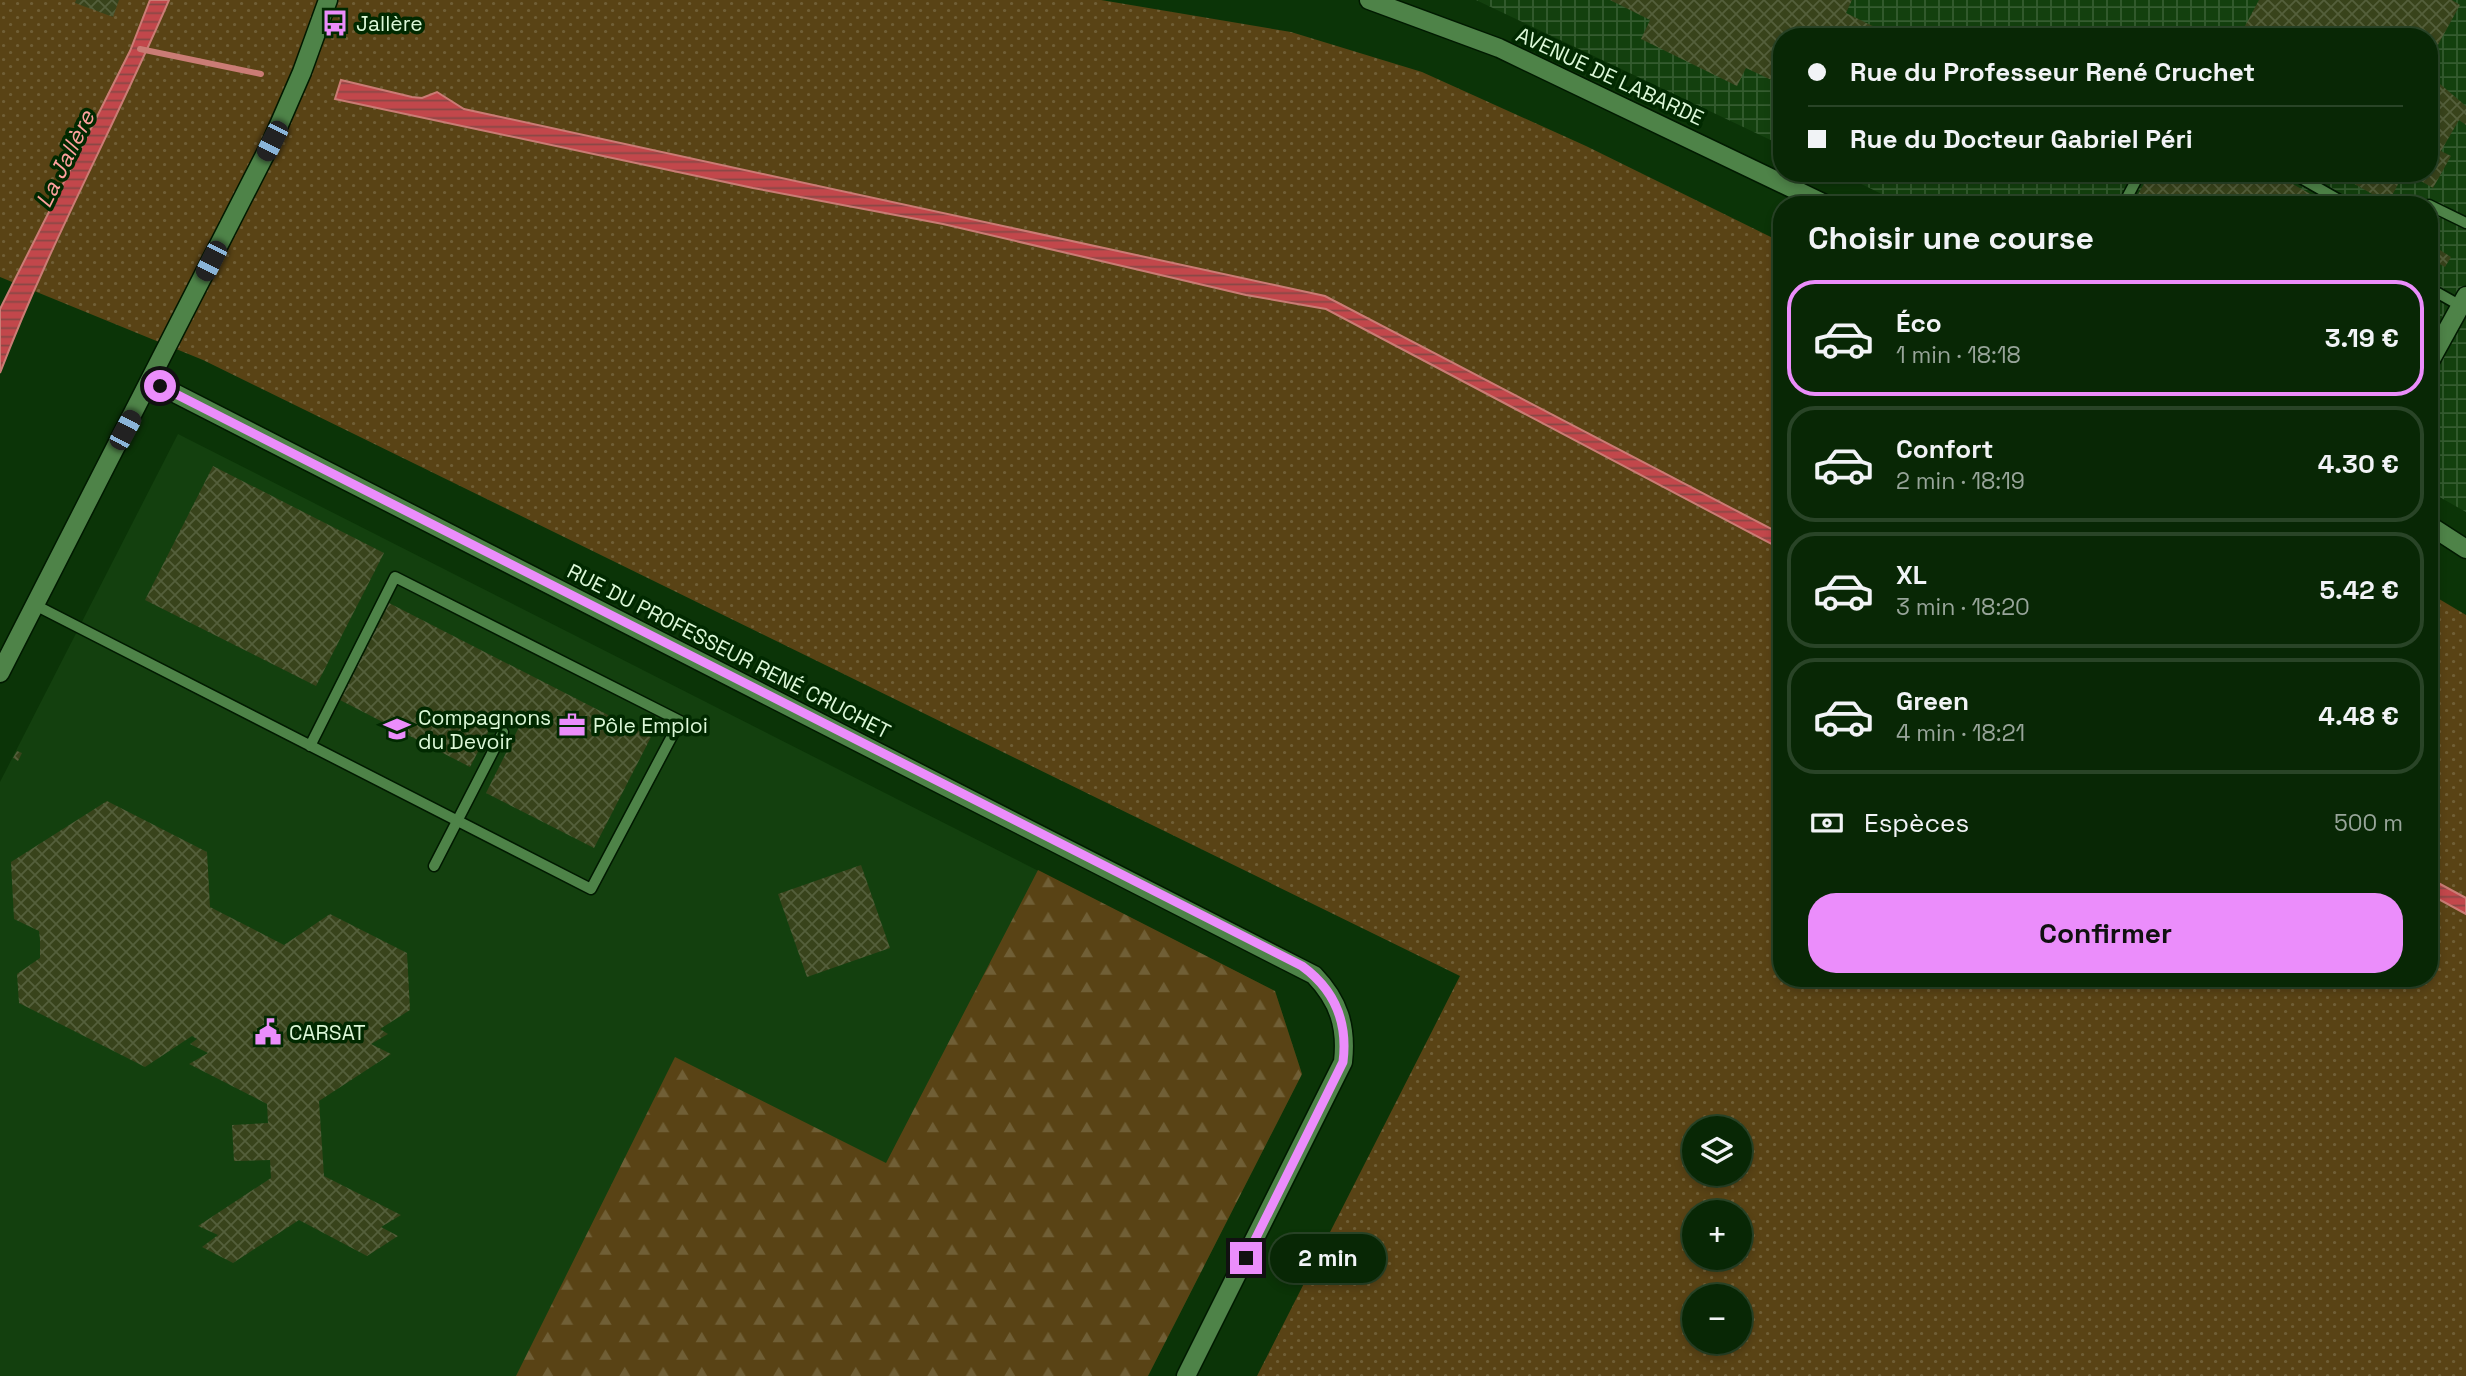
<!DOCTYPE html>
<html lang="fr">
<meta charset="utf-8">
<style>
:root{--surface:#082705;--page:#163313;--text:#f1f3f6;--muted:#98a59a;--line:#294427;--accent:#eb8dfb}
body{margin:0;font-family:"Space Grotesk",sans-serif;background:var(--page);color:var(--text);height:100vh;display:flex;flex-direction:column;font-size:26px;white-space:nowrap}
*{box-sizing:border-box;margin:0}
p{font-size:23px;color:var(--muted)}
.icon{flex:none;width:38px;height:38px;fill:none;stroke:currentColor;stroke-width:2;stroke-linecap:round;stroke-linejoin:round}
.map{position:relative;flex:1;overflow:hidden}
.details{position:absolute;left:1773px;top:196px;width:665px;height:791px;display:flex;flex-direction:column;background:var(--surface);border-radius:28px;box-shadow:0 4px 10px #0003,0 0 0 2px var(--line)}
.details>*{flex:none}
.hud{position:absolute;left:1773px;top:28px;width:665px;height:154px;border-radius:28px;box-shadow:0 4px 10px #0003,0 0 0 2px var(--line);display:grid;align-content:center;height:154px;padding:0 35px;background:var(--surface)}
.tools{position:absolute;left:1682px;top:1116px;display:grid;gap:14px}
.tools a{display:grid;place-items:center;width:70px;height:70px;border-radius:50%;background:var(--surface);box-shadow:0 4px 10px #0003,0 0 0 2px var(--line);font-size:35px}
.end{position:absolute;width:32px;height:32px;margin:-16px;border:9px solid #eb8dfb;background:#111;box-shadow:0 0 0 4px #111}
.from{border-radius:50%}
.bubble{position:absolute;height:49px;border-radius:24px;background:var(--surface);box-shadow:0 4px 10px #0003,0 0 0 2px var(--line);font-size:23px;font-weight:700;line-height:49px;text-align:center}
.car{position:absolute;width:21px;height:42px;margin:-21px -10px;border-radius:9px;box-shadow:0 0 5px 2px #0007;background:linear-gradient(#222 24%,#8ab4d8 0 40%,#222 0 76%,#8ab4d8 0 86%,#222 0)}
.hud b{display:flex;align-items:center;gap:24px;height:66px;font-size:26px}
.hud b+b{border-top:2px solid var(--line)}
.hud i{width:18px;height:18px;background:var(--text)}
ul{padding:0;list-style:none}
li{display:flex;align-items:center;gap:21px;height:116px;margin:0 14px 10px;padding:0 21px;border:4px solid var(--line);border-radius:28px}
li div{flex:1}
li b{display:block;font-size:26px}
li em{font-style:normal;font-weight:700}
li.active{border-color:var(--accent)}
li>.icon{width:63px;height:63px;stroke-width:1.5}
h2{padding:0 35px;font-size:32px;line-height:84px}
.pay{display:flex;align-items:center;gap:18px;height:77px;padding:0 35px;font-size:26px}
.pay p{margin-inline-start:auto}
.primary-button{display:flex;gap:14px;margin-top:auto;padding:14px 35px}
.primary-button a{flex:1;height:80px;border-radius:28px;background:var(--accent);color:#111;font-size:28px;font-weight:700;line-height:80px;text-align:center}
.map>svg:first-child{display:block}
</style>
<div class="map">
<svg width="2466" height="1376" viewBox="0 0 2466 1376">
<defs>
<pattern id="industrial-grid" width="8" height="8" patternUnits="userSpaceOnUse" patternTransform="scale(1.75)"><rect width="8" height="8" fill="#13400e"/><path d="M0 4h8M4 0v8" fill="none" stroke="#355c30"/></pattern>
<pattern id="grass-dots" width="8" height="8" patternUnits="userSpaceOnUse" patternTransform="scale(1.75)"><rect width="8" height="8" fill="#594315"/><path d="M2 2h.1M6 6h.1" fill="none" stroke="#705f36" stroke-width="1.8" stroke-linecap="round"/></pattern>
<pattern id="forest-firs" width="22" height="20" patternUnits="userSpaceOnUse" patternTransform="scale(1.75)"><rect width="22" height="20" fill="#594315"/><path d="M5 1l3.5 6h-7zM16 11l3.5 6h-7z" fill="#705f36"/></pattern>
<pattern id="water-rules" width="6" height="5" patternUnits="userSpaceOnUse" patternTransform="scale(1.75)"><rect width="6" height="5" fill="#c2474b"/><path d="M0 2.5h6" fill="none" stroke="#884846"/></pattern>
<pattern id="building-cross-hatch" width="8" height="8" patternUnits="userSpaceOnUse" patternTransform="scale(1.75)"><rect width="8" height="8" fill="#38431b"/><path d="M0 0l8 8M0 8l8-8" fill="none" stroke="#545f3b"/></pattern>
</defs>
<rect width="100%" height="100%" fill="#0b3407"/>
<!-- built -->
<polygon fill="#13400e" points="178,434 1275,991 1302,1074 1148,1376 0,1376 0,782"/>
<!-- industrial -->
<polygon fill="url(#industrial-grid)" points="1476,0 2466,0 2466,512 2429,491 2429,205 1904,205 1839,173 2429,173 2429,37 1782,37 1781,145"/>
<!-- grass -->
<path fill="url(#grass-dots)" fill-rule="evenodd" d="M 0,0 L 1101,0 L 1291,32 L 1422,72 L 1586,146 L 1781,242 L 1782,978 L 2429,978 L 2429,593 L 2466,615 L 2466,1376 L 1257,1376 L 1460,976 L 203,360 L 0,277 ZM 1694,1129 L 1740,1129 L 1740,1174 L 1694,1174 ZM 1694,1213 L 1740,1213 L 1740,1258 L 1694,1258 ZM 1694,1297 L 1740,1297 L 1740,1342 L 1694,1342 Z"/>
<!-- forest -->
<polygon fill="url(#forest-firs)" points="1038,870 1275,991 1302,1074 1148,1376 516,1376 675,1057 886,1163"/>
<!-- water -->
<g fill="url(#water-rules)" stroke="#ca7c75" stroke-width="2">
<path d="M 150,0 L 169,0 C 115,125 49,245 0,373 L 0,309 L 130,51 Z"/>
<polygon points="341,80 412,97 422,98 437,92 464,109 1325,296 1781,534 1781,549 1326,309 1246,295 943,224 753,188 335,99"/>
<polygon points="2429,878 2466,898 2466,914 2429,894"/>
</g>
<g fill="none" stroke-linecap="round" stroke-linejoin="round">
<!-- stream -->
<polyline stroke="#ca7c75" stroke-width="6" points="140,49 261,74"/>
</g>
<!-- building -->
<g fill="url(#building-cross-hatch)">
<polygon points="76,0 119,0 113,17 75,3"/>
<polygon points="1610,0 1852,0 1846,13 1887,33 1885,37 1844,37 1836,33 1834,37 1782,37 1782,85 1746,68 1737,86 1641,39 1650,20"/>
<polygon points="2259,0 2452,0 2460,5 2429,61 2429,37 2239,37"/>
<polygon points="2429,81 2438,88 2440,84 2466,106 2466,125 2459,120 2441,151 2451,156 2433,188 2407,173 2429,173"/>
<polygon points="2150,173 2273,173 2330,205 2132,205"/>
<polygon points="2335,173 2404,173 2388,203"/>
<polygon points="2440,250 2451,257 2445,267 2434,261"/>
<polygon points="213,466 384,553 316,686 145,600"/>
<polygon points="389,603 651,737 594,848 486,793 519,727 497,715 470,767 340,700"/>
<polygon points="17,751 22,753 18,761 13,758"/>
<polygon points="107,801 207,852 210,907 284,945 330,914 407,953 410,1010 380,1029 388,1034 371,1044 391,1054 319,1101 324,1176 401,1215 381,1227 398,1236 367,1256 299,1220 233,1263 202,1247 218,1235 198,1226 271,1178 270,1160 234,1161 232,1125 268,1123 267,1104 189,1064 208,1053 190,1044 197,1039 192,1036 145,1067 19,1003 17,974 40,958 40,940 39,931 14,919 11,862"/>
<polygon points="861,865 890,948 807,977 778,894"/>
</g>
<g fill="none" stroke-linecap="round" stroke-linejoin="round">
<!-- service casing -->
<g stroke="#011900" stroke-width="13">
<g id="service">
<polyline points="2292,173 2348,205"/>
<polyline points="2123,205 2140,173"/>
<polyline points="2429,205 2466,223"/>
<polyline points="2429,288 2461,306"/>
<polyline points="35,605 591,889 680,721 395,577 310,746"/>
<polyline points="434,866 503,732"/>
</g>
</g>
<!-- minor casing -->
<g stroke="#011900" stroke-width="21">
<g id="minor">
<polyline points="2429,363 2466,296"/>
<path d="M 151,381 L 1314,975 C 1339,1001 1347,1027 1343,1062 L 1186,1376"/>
<polyline points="0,673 272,141 302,72 328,0"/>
</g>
</g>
<!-- secondary casing -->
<g stroke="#011900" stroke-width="21">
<g id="secondary">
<polyline points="1369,0 1499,48 1827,205"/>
<polyline points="2429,525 2466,549"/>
</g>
</g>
<!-- service -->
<use href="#service" stroke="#4e8348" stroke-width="10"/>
<!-- minor -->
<use href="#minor" stroke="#4e8348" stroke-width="18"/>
<!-- secondary -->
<use href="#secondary" stroke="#4e8348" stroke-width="18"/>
</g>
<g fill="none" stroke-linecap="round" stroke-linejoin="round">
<!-- route -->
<path stroke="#eb8dfb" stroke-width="9" d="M 160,386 L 1302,966 C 1335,990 1348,1022 1343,1062 L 1246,1258"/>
</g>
<!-- icons -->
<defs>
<g id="bus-bare" transform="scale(2.1)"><path d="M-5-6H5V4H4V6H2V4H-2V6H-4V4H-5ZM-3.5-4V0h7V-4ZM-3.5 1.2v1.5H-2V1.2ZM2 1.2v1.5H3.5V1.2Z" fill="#eb8dfb" stroke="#012900" stroke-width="2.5" paint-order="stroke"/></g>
<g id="office-bare" transform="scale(2.1)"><path d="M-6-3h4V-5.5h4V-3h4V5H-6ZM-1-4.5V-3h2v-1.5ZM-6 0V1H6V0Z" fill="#eb8dfb" stroke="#012900" stroke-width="2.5" paint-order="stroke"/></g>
<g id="university-bare" transform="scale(2.1)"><path d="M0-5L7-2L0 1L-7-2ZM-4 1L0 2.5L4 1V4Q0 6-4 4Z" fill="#eb8dfb" stroke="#012900" stroke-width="2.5" paint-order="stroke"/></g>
<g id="civic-bare" transform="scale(2.1)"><path d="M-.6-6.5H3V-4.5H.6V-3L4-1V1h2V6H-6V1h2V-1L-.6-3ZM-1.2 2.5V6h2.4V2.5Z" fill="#eb8dfb" stroke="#012900" stroke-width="2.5" paint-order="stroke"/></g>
</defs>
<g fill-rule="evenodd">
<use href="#bus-bare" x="335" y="23"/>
<use href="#office-bare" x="572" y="725"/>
<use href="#university-bare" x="397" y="729"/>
<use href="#civic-bare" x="268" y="1032"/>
</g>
<g text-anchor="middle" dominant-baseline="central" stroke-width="7" stroke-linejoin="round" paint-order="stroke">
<!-- poi labels -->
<g font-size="21" fill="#dcf8d8" stroke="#012900" text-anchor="start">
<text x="356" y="23">Jallère</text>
<text x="418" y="717">Compagnons<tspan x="418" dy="24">du Devoir</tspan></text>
<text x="593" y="725">Pôle Emploi</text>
<text x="289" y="1032">CARSAT</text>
</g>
<!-- street labels -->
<g font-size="21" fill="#dcf8d8" stroke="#012900">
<text transform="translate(1610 76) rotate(25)">AVENUE DE LABARDE</text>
<text transform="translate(729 651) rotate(27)">RUE DU PROFESSEUR RENÉ CRUCHET</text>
</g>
<!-- water labels -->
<g font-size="23" font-style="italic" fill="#fea19e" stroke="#012900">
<text transform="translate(65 159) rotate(-64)">La Jallère</text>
</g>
</g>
</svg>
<div class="tools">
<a><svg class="icon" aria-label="layers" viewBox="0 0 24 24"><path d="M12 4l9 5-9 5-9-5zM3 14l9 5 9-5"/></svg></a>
<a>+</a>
<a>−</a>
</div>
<i class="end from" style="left:160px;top:386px"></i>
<i class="end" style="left:1246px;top:1258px"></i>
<div class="bubble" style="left:1270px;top:1234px;width:116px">2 min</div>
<i class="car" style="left:272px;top:141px;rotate:207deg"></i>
<i class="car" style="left:211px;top:261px;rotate:207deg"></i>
<i class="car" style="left:125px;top:430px;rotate:28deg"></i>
<div class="hud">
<b><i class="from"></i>Rue du Professeur René Cruchet</b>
<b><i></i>Rue du Docteur Gabriel Péri</b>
</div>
<section class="details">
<h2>Choisir une course</h2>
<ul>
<li class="active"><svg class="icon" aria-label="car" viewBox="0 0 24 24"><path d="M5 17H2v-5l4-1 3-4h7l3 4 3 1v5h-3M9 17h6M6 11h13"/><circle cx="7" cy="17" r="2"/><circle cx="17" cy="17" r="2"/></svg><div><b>Éco</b><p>1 min · 18:18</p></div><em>3.19 €</em></li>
<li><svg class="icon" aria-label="car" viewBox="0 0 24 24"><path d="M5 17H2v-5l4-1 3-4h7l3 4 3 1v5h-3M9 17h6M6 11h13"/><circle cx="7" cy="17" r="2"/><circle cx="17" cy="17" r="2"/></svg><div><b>Confort</b><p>2 min · 18:19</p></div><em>4.30 €</em></li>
<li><svg class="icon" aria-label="car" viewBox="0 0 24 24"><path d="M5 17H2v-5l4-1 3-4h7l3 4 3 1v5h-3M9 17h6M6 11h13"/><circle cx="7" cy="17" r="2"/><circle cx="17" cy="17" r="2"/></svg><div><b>XL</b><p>3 min · 18:20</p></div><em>5.42 €</em></li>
<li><svg class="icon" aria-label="car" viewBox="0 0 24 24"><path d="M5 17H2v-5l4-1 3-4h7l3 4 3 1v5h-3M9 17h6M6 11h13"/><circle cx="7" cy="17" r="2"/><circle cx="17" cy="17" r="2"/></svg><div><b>Green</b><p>4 min · 18:21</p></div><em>4.48 €</em></li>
</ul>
<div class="pay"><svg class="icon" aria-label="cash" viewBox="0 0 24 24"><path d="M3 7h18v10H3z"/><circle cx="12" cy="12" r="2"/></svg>Espèces<p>500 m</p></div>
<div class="primary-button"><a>Confirmer</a></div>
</section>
</div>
